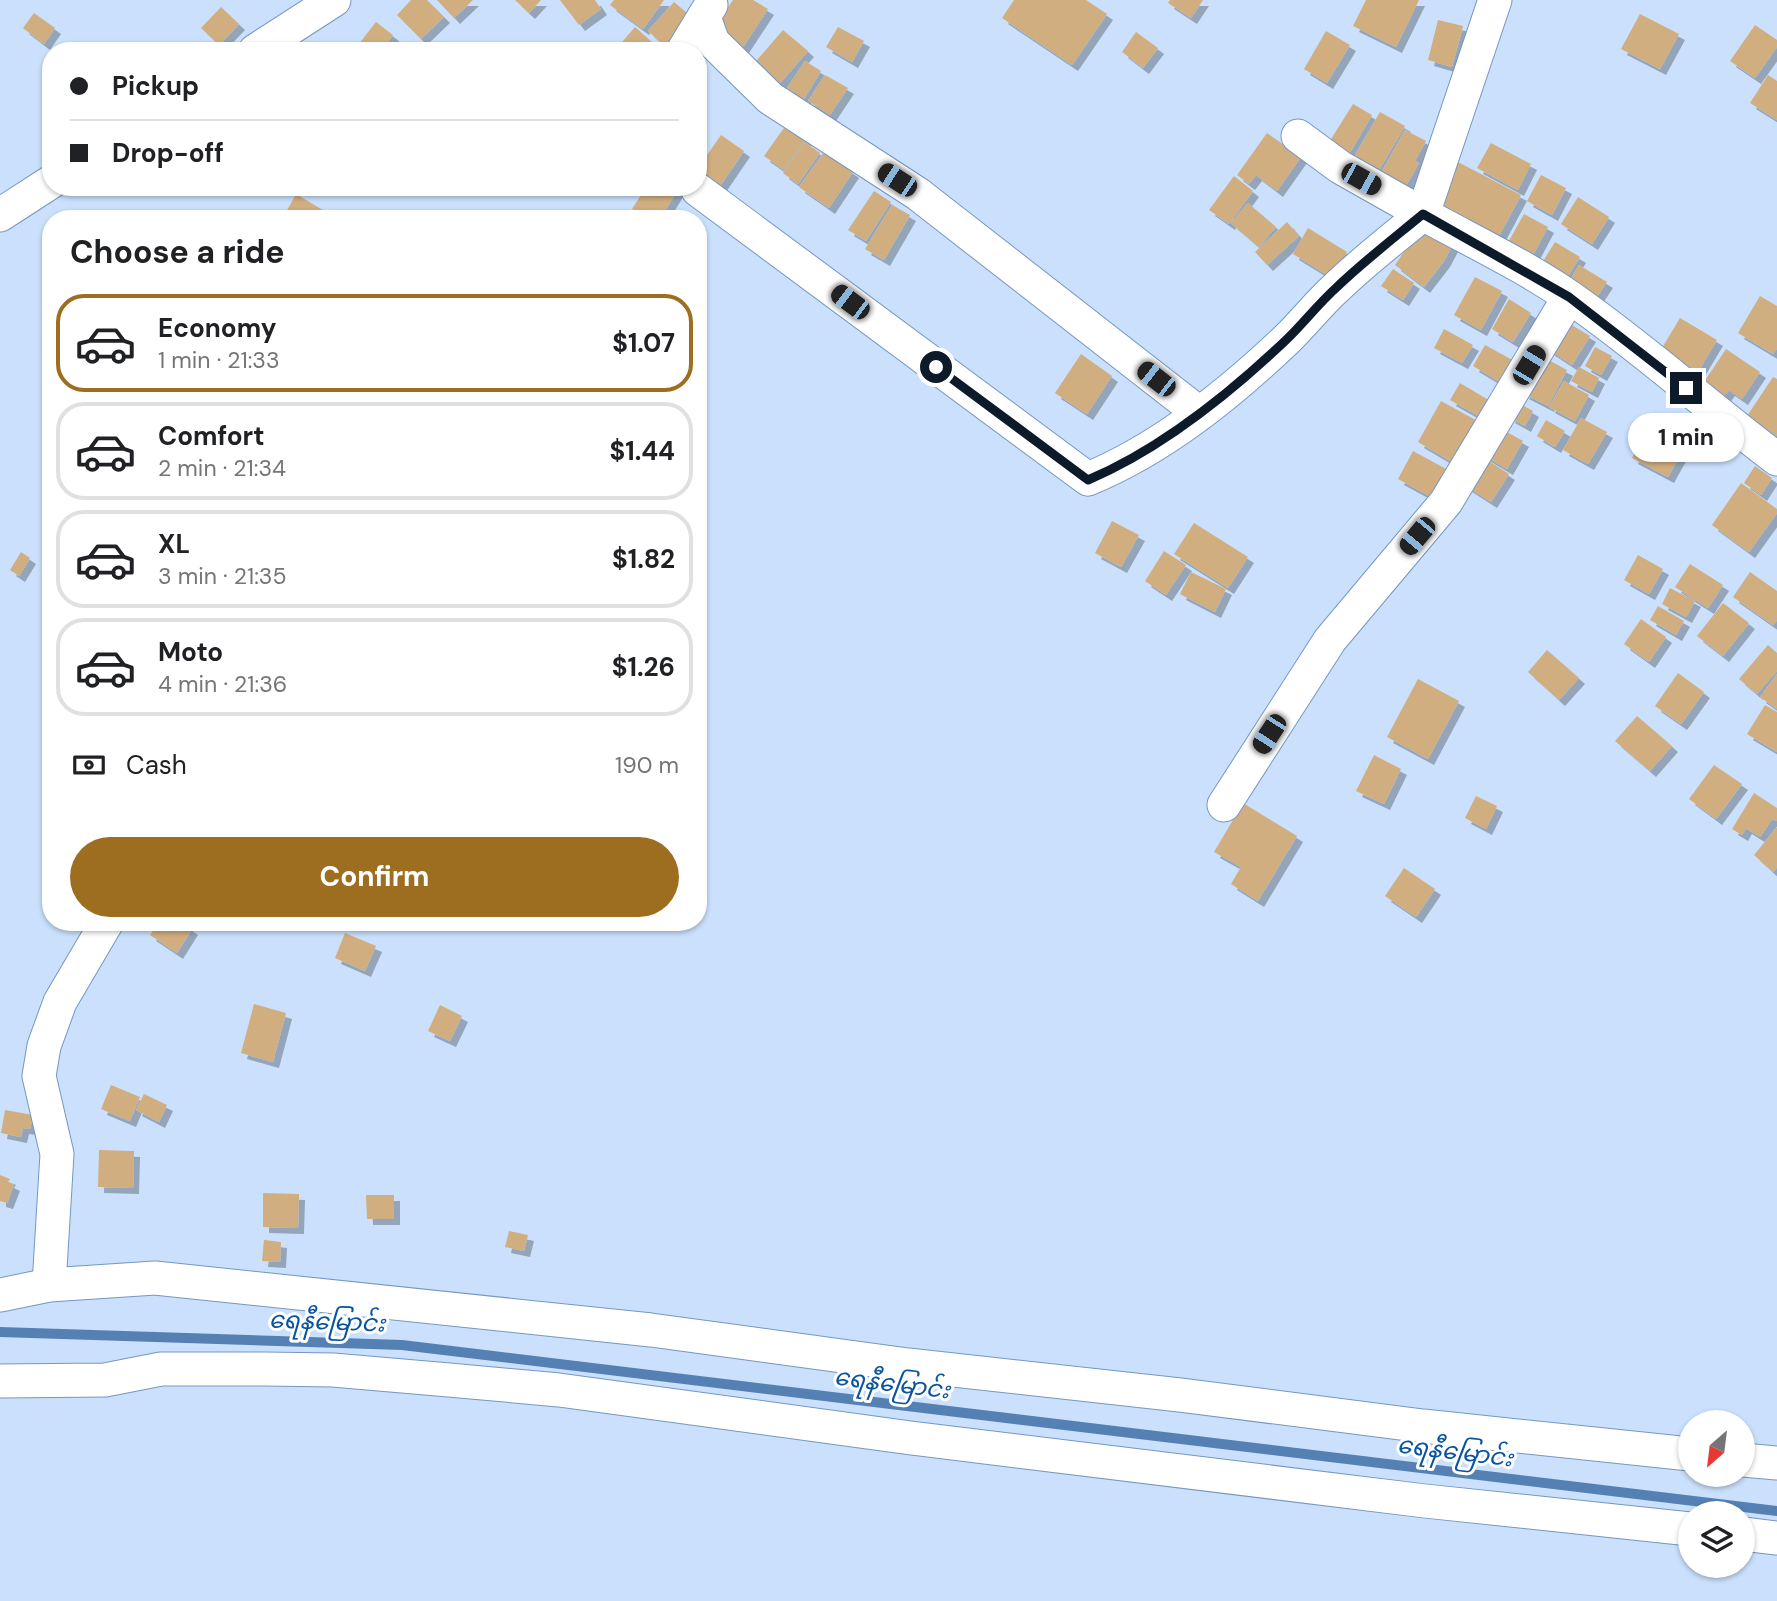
<!DOCTYPE html>
<meta charset="utf-8">
<style>
:root{--surface:#fff;--page:#f2f2f2;--text:#202124;--muted:#757577;--line:#e0e0e0;--accent:#9d6d20}
body{margin:0;font-family:"DM Sans","Noto Sans Myanmar",sans-serif;background:var(--page);color:var(--text);height:100vh;display:flex;flex-direction:column;font-size:26px;white-space:nowrap}
*{box-sizing:border-box;margin:0}
p{font-size:23px;color:var(--muted)}
.icon{flex:none;width:38px;height:38px;fill:none;stroke:currentColor;stroke-width:2;stroke-linecap:round;stroke-linejoin:round}
.map{position:relative;flex:1;overflow:hidden}
.panel{position:absolute;left:42px;top:210px;width:665px;height:721px;display:flex;flex-direction:column;background:var(--surface);border-radius:28px;box-shadow:0 2px 5px #0004}
.panel>*{flex:none}
.banner{position:absolute;left:42px;top:42px;width:665px;height:154px;border-radius:28px;box-shadow:0 2px 5px #0004;display:grid;align-content:center;height:154px;padding:0 28px;background:var(--surface)}
.needle{width:46px;rotate:208deg}
.fabs{position:absolute;left:1678px;top:1410px;display:grid;gap:14px}
.fabs a{display:grid;place-items:center;width:77px;height:77px;border-radius:50%;background:var(--surface);box-shadow:0 2px 5px #0004;font-size:35px}
.end{position:absolute;width:32px;height:32px;margin:-16px;border:9px solid #0c1a2a;background:#fff;box-shadow:0 0 0 4px #fff}
.from{border-radius:50%}
.bubble{position:absolute;height:49px;border-radius:24px;background:var(--surface);box-shadow:0 2px 5px #0004;font-size:23px;font-weight:700;line-height:49px;text-align:center}
.car{position:absolute;width:21px;height:42px;margin:-21px -10px;border-radius:9px;box-shadow:0 0 5px 2px #0007;background:linear-gradient(#222 24%,#8ab4d8 0 40%,#222 0 76%,#8ab4d8 0 86%,#222 0)}
.banner b{display:flex;align-items:center;gap:24px;height:66px;font-size:26px}
.banner b+b{border-top:2px solid var(--line)}
.banner i{width:18px;height:18px;background:var(--text)}
ul{padding:0;list-style:none}
li{display:flex;align-items:center;gap:21px;height:98px;margin:0 14px 10px;padding:0 14px;border:4px solid var(--line);border-radius:28px}
li div{flex:1}
li b{display:block;font-size:26px}
li em{font-style:normal;font-weight:700}
li.on{border-color:var(--accent)}
li>.icon{width:63px;height:63px;stroke-width:1.5}
h2{padding:0 28px;font-size:32px;line-height:84px}
.pay{display:flex;align-items:center;gap:18px;height:77px;padding:0 28px;font-size:26px}
.pay p{margin-inline-start:auto}
.primary-button{display:flex;gap:14px;margin-top:auto;padding:14px 28px}
.primary-button a{flex:1;height:80px;border-radius:42px;background:var(--accent);color:#fff;font-size:28px;font-weight:700;line-height:80px;text-align:center}
.map>svg:first-child{display:block}
</style>
<div class="map">
<svg width="1777" height="1601" viewBox="0 0 1777 1601">
<defs>
<filter id="shadow"><feDropShadow dx="6" dy="6" stdDeviation="0" flood-color="#0004"/></filter>
</defs>
<rect width="100%" height="100%" fill="#cae0fc"/>
<g fill="none" stroke-linecap="round" stroke-linejoin="round">
<!-- stream -->
<polyline stroke="#5580b4" stroke-width="10" points="0,1332 402,1345 1777,1511"/>
</g>
<!-- building -->
<g fill="#d1ae7f" filter="url(#shadow)">
<polygon points="411,0 427,0 444,17 421,39 397,15"/>
<polygon points="437,0 473,0 454,18"/>
<polygon points="515,0 541,0 529,13"/>
<polygon points="560,0 595,0 601,9 579,25"/>
<polygon points="614,0 664,0 643,29 610,5"/>
<polygon points="733,0 753,0 768,9 741,50 712,31"/>
<polygon points="1014,0 1086,0 1107,14 1072,65 1002,18"/>
<polygon points="1170,0 1203,0 1191,18 1168,3"/>
<polygon points="1366,0 1419,0 1396,47 1353,26"/>
<polygon points="674,2 699,23 670,51 648,31"/>
<polygon points="221,7 239,24 219,45 201,28"/>
<polygon points="34,13 55,28 44,44 23,28"/>
<polygon points="1640,14 1679,34 1660,69 1621,49"/>
<polygon points="1438,20 1463,26 1452,67 1428,60"/>
<polygon points="376,22 393,35 381,51 365,51 358,45"/>
<polygon points="1755,25 1777,40 1777,47 1755,78 1730,61"/>
<polygon points="635,27 662,51 620,51 617,48"/>
<polygon points="838,27 864,41 852,62 826,47"/>
<polygon points="783,30 808,51 775,89 751,67"/>
<polygon points="1326,31 1350,45 1327,83 1304,69"/>
<polygon points="1136,32 1158,48 1143,68 1122,52"/>
<polygon points="805,61 821,71 804,99 787,88"/>
<polygon points="825,75 848,88 830,115 808,101"/>
<polygon points="1768,75 1777,81 1777,120 1750,103"/>
<polygon points="1353,104 1372,115 1348,156 1328,144"/>
<polygon points="1380,112 1405,126 1375,177 1351,162"/>
<polygon points="786,125 806,139 784,170 764,156"/>
<polygon points="1405,130 1426,141 1415,161 1419,163 1402,193 1377,180"/>
<polygon points="1267,133 1301,157 1277,191 1256,175 1249,184 1237,175"/>
<polygon points="721,135 744,151 718,189 698,176 698,168"/>
<polygon points="805,142 820,153 798,184 783,173"/>
<polygon points="1491,143 1531,164 1518,190 1477,168"/>
<polygon points="824,152 853,172 829,208 799,187"/>
<polygon points="1458,162 1521,195 1497,240 1434,206"/>
<polygon points="1541,175 1566,188 1552,215 1527,201"/>
<polygon points="1234,176 1253,191 1229,224 1209,210"/>
<polygon points="646,187 679,188 660,219 649,219 632,209"/>
<polygon points="874,191 891,202 866,241 848,230"/>
<polygon points="296,194 338,219 294,219 285,214"/>
<polygon points="1578,197 1609,217 1592,244 1561,224"/>
<polygon points="1248,203 1276,227 1259,247 1231,223"/>
<polygon points="892,205 910,215 884,260 865,249"/>
<polygon points="1524,214 1548,227 1530,261 1505,248"/>
<polygon points="1287,222 1299,236 1267,265 1255,252"/>
<polygon points="1308,228 1347,252 1332,278 1293,254"/>
<polygon points="1420,228 1452,246 1444,261 1424,287 1395,265"/>
<polygon points="1555,242 1580,257 1562,286 1537,271"/>
<polygon points="1579,265 1607,282 1591,306 1564,290"/>
<polygon points="1393,269 1414,283 1403,300 1381,286"/>
<polygon points="1475,277 1502,291 1481,330 1454,315"/>
<polygon points="1760,296 1777,306 1777,348 1773,354 1738,333"/>
<polygon points="1509,299 1531,313 1513,342 1492,329"/>
<polygon points="1680,318 1717,340 1693,380 1656,358"/>
<polygon points="1565,321 1590,336 1572,365 1548,349"/>
<polygon points="1444,329 1473,345 1462,363 1434,348"/>
<polygon points="1485,345 1516,362 1503,384 1473,366"/>
<polygon points="1595,347 1612,356 1601,375 1585,366"/>
<polygon points="1726,349 1760,372 1742,399 1729,390 1722,399 1702,385"/>
<polygon points="1081,354 1112,376 1087,414 1055,393"/>
<polygon points="1543,357 1567,370 1548,406 1523,393"/>
<polygon points="1579,367 1599,378 1592,392 1571,381"/>
<polygon points="1773,377 1777,379 1777,436 1747,416"/>
<polygon points="1564,381 1589,395 1575,421 1549,407"/>
<polygon points="1460,383 1492,402 1482,418 1450,400"/>
<polygon points="1441,401 1481,423 1457,465 1418,442"/>
<polygon points="1517,402 1533,411 1525,426 1509,417"/>
<polygon points="1581,418 1607,432 1588,464 1563,450"/>
<polygon points="1546,420 1565,431 1555,447 1537,436"/>
<polygon points="1496,426 1523,441 1507,469 1480,453"/>
<polygon points="1647,431 1683,450 1668,477 1632,458"/>
<polygon points="1413,451 1448,470 1433,498 1398,479"/>
<polygon points="1481,456 1509,474 1491,502 1463,484"/>
<polygon points="1755,466 1772,478 1761,495 1744,483"/>
<polygon points="1741,483 1777,509 1777,513 1749,552 1712,525"/>
<polygon points="1112,521 1139,535 1121,567 1095,553"/>
<polygon points="1194,523 1248,557 1228,588 1174,554"/>
<polygon points="1164,551 1186,565 1166,595 1145,581"/>
<polygon points="21,552 30,558 19,576 10,570"/>
<polygon points="1638,555 1663,569 1649,594 1624,580"/>
<polygon points="1690,564 1723,585 1708,608 1675,587"/>
<polygon points="1191,572 1226,589 1215,612 1180,594"/>
<polygon points="1750,572 1777,591 1777,620 1773,625 1733,597"/>
<polygon points="1670,588 1695,601 1686,617 1662,604"/>
<polygon points="1723,603 1749,623 1723,656 1697,636"/>
<polygon points="1658,606 1684,621 1676,635 1650,620"/>
<polygon points="1641,619 1666,637 1649,662 1624,644"/>
<polygon points="1768,645 1777,653 1777,671 1757,694 1739,679"/>
<polygon points="1547,650 1579,678 1559,700 1528,672"/>
<polygon points="1678,673 1704,692 1681,724 1655,706"/>
<polygon points="1777,674 1777,709 1760,697"/>
<polygon points="1418,679 1459,701 1428,759 1387,737"/>
<polygon points="1765,705 1777,712 1777,752 1747,734"/>
<polygon points="1637,716 1672,746 1650,771 1615,741"/>
<polygon points="1374,755 1401,769 1384,804 1356,791"/>
<polygon points="1714,765 1742,784 1716,819 1689,799"/>
<polygon points="1754,793 1777,808 1777,821 1772,819 1760,837 1746,828 1742,835 1732,829"/>
<polygon points="1476,796 1497,806 1486,829 1465,818"/>
<polygon points="1243,803 1297,836 1258,901 1231,884 1241,867 1214,852"/>
<polygon points="1777,827 1777,867 1773,872 1754,855"/>
<polygon points="1404,868 1435,889 1416,917 1385,896"/>
<polygon points="159,922 182,922 192,929 177,953 150,935"/>
<polygon points="345,933 376,946 365,971 335,958"/>
<polygon points="254,1004 286,1013 273,1062 241,1053"/>
<polygon points="440,1005 462,1016 450,1041 428,1031"/>
<polygon points="111,1085 140,1097 130,1121 101,1109"/>
<polygon points="144,1094 167,1105 159,1122 136,1110"/>
<polygon points="5,1110 33,1115 30,1129 23,1128 21,1137 1,1133"/>
<polygon points="99,1150 134,1151 133,1188 98,1187"/>
<polygon points="0,1175 10,1179 8,1182 14,1185 7,1203 0,1201"/>
<polygon points="263,1193 299,1194 298,1228 263,1227"/>
<polygon points="366,1195 394,1195 394,1219 367,1219"/>
<polygon points="509,1231 528,1235 524,1251 505,1247"/>
<polygon points="264,1240 281,1242 280,1262 262,1261"/>
</g>
<g fill="none" stroke-linecap="round" stroke-linejoin="round">
<!-- minor casing -->
<g stroke="#7597c2" stroke-width="35">
<g id="minor">
<path d="M 1495,0 L 1423,214 C 1472,241 1525,266 1571,298 C 1643,348 1708,407 1777,459"/>
<polyline points="704,17 713,42 770,98 918,194 1199,413"/>
<polyline points="255,51 334,0"/>
<polyline points="683,51 711,5"/>
<path d="M 698,190 L 1088,479 C 1161,449 1227,396 1285,341 C 1303,324 1318,304 1337,287 C 1364,261 1394,238 1423,214 L 1340,167 L 1298,136"/>
<polyline points="0,215 51,182"/>
<polyline points="1224,805 1330,640 1446,502 1569,297"/>
<polyline points="49,1285 57,1154 39,1076 44,1046 60,1002 107,922"/>
<polyline points="0,1295 49,1285 155,1278 651,1330 908,1365 1180,1395 1423,1426 1690,1454"/>
<polyline points="0,1381 105,1380 161,1369 265,1369 333,1370 449,1380 559,1390 911,1438 1425,1501 1690,1529"/>
<polyline points="1743,1460 1777,1463"/>
<polyline points="1743,1534 1777,1538"/>
</g>
</g>
<!-- minor -->
<use href="#minor" stroke="#fff" stroke-width="33"/>
</g>
<g fill="none" stroke-linecap="round" stroke-linejoin="round">
<!-- route -->
<path stroke="#0c1a2a" stroke-width="9" d="M 936,367 L 1088,480 C 1161,449 1227,396 1285,341 C 1303,324 1318,304 1337,287 C 1364,261 1394,238 1423,214 L 1569,297 L 1686,388"/>
</g>
<g text-anchor="middle" dominant-baseline="central" stroke-width="6" stroke-linejoin="round" paint-order="stroke">
<!-- water labels -->
<g font-size="24" font-style="italic" fill="#08549f" stroke="#fff">
<text transform="translate(327 1321) rotate(2)">ရေနီမြောင်း</text>
<text transform="translate(892 1383) rotate(7)">ရေနီမြောင်း</text>
<text transform="translate(1455 1451) rotate(7)">ရေနီမြောင်း</text>
</g>
</g>
</svg>
<div class="fabs">
<a><svg class="needle" viewBox="-14 -14 28 28"><path d="M0-13l5 13h-10z" fill="#e53935"/><path d="M0 13l5-13h-10z" fill="#757577"/></svg></a>
<a><svg class="icon" aria-label="layers" viewBox="0 0 24 24"><path d="M12 4l9 5-9 5-9-5zM3 14l9 5 9-5"/></svg></a>
</div>
<i class="end from" style="left:936px;top:367px"></i>
<i class="end" style="left:1686px;top:388px"></i>
<div class="bubble" style="left:1628px;top:413px;width:116px">1 min</div>
<i class="car" style="left:1361px;top:179px;rotate:119deg"></i>
<i class="car" style="left:897px;top:180px;rotate:303deg"></i>
<i class="car" style="left:850px;top:302px;rotate:307deg"></i>
<i class="car" style="left:1529px;top:365px;rotate:31deg"></i>
<i class="car" style="left:1156px;top:379px;rotate:308deg"></i>
<i class="car" style="left:1417px;top:536px;rotate:220deg"></i>
<i class="car" style="left:1269px;top:734px;rotate:213deg"></i>
<div class="banner">
<b><i class="from"></i>Pickup</b>
<b><i></i>Drop-off</b>
</div>
<section class="panel">
<h2>Choose a ride</h2>
<ul>
<li class="on"><svg class="icon" aria-label="car" viewBox="0 0 24 24"><path d="M5 17H2v-5l4-1 3-4h7l3 4 3 1v5h-3M9 17h6M6 11h13"/><circle cx="7" cy="17" r="2"/><circle cx="17" cy="17" r="2"/></svg><div><b>Economy</b><p>1 min · 21:33</p></div><em>$1.07</em></li>
<li><svg class="icon" aria-label="car" viewBox="0 0 24 24"><path d="M5 17H2v-5l4-1 3-4h7l3 4 3 1v5h-3M9 17h6M6 11h13"/><circle cx="7" cy="17" r="2"/><circle cx="17" cy="17" r="2"/></svg><div><b>Comfort</b><p>2 min · 21:34</p></div><em>$1.44</em></li>
<li><svg class="icon" aria-label="car" viewBox="0 0 24 24"><path d="M5 17H2v-5l4-1 3-4h7l3 4 3 1v5h-3M9 17h6M6 11h13"/><circle cx="7" cy="17" r="2"/><circle cx="17" cy="17" r="2"/></svg><div><b>XL</b><p>3 min · 21:35</p></div><em>$1.82</em></li>
<li><svg class="icon" aria-label="car" viewBox="0 0 24 24"><path d="M5 17H2v-5l4-1 3-4h7l3 4 3 1v5h-3M9 17h6M6 11h13"/><circle cx="7" cy="17" r="2"/><circle cx="17" cy="17" r="2"/></svg><div><b>Moto</b><p>4 min · 21:36</p></div><em>$1.26</em></li>
</ul>
<div class="pay"><svg class="icon" aria-label="cash" viewBox="0 0 24 24"><path d="M3 7h18v10H3z"/><circle cx="12" cy="12" r="2"/></svg>Cash<p>190 m</p></div>
<div class="primary-button"><a>Confirm</a></div>
</section>
</div>
